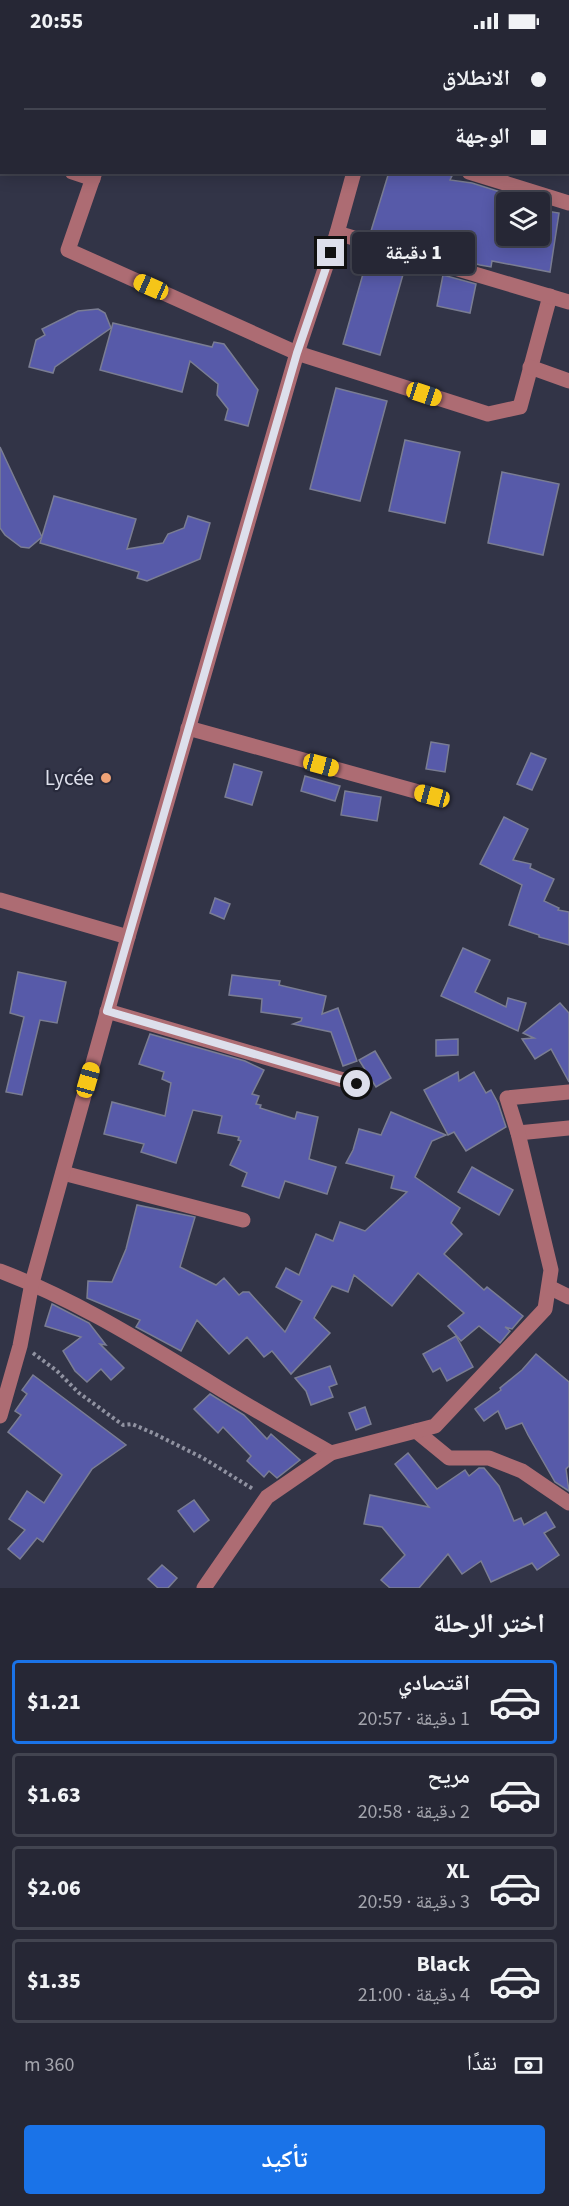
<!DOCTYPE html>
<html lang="ar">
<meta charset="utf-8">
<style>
:root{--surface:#262735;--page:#2e2f3d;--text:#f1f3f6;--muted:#a4a5ad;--line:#424450;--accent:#1a73e8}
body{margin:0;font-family:"Source Sans 3","Noto Naskh Arabic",sans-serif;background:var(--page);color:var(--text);direction:rtl;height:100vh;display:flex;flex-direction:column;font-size:22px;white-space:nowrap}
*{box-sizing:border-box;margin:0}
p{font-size:20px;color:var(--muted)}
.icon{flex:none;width:33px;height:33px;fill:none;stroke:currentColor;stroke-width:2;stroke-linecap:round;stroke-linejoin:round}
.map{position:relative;height:1546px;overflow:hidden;direction:ltr}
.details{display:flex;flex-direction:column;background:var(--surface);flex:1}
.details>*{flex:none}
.top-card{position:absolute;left:0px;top:0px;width:570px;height:132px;box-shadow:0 3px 15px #0003,0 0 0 2px var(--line);direction:rtl;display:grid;align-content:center;height:132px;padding:0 24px;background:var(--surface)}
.tools{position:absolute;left:496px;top:150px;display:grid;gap:12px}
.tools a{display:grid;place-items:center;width:54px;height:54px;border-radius:6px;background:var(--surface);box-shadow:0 3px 15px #0003,0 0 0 2px var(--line);font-size:30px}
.end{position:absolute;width:27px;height:27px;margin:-14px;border:8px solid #dddfeb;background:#111;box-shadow:0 0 0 3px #111}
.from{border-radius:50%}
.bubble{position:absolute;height:42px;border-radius:6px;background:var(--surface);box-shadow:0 3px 15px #0003,0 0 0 2px var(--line);font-size:20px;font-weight:800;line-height:42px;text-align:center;direction:rtl}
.car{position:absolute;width:18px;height:36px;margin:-18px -9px;border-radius:8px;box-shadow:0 0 4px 2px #0007;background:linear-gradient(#f5c518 24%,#345 0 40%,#f5c518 0 76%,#345 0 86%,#f5c518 0)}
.top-card b{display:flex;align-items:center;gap:21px;height:57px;font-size:22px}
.top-card b+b{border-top:2px solid var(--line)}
.top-card i{width:15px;height:15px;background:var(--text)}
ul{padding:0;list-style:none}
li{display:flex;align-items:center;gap:18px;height:84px;margin:0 12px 9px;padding:0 12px;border:3px solid var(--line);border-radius:6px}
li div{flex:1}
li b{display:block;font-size:22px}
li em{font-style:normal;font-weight:800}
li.on{border-color:var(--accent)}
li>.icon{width:54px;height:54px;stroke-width:1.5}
h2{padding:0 24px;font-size:27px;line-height:72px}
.pay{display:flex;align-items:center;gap:15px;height:66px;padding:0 24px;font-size:22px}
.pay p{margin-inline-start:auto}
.action{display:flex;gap:12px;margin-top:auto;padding:12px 24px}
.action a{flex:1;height:69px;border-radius:6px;background:var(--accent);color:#fff;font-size:24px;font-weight:800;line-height:69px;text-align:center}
.status{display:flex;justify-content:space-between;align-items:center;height:42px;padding:0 30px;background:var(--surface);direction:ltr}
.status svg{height:16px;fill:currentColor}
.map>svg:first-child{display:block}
</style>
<div class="status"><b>20:55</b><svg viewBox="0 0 49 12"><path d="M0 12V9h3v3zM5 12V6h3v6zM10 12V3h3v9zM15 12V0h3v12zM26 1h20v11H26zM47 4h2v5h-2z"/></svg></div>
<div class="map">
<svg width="569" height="1546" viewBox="0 0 569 1546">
<rect width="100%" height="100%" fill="#323447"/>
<!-- building -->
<g fill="#575aa9" stroke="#7a7d93" stroke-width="1.5">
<polygon points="389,130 441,130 452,134 450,138 472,141 507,152 507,194 540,194 540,168 559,171 550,230 492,219 491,225 480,223 447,214 448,210 413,204 374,192 375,190 371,189"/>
<polygon points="369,211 406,222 380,313 343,302"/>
<polygon points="443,233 476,242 470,271 437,264"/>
<polygon points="98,267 105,271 111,286 55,325 53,331 29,325 36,298 45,293 42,287 78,269"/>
<polygon points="113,281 212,305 214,300 224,302 258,348 248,384 225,378 228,367 217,353 218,342 190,319 182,350 100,328"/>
<polygon points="336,346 387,359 360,459 310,447"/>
<polygon points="405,398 460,410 445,481 389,469"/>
<polygon points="0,405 42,495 29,506 21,505 5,493 0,486"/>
<polygon points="502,430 559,442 543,513 488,501"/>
<polygon points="54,454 136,477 127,507 163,501 168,492 184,486 188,474 210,481 200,517 147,539 137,536 139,530 40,501"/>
<polygon points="431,700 449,703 445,730 426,727"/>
<polygon points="531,711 546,717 532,748 517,742"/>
<polygon points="234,722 262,730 252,763 225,755"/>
<polygon points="305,734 340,744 335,759 301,749"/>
<polygon points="345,749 381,755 377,779 341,773"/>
<polygon points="504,775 528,787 513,818 531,822 530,826 554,837 544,859 559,866 558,868 569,870 569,903 539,895 539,893 509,883 522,843 480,822"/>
<polygon points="215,856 230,862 224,877 210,871"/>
<polygon points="463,906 490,918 475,950 506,965 508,956 526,961 518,989 441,954"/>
<polygon points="18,930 66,940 57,981 40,978 22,1053 6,1050 24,975 10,971"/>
<polygon points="232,933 280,939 279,943 326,954 322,972 338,966 357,1019 343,1024 331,990 293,982 301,979 302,976 261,970 262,957 229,953"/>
<polygon points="560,961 569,971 569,1040 551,1007 535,1017 522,997 534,996 523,991"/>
<polygon points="150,992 245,1019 264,1028 252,1052 259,1054 256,1062 261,1063 260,1066 295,1077 297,1070 318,1075 309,1117 336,1125 327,1152 285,1139 279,1156 242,1144 247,1131 230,1123 241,1099 238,1098 239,1095 218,1091 222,1074 193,1068 176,1121 141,1110 144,1102 104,1092 112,1060 165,1074 171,1041 162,1037 164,1030 139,1022"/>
<polygon points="458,997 458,1013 436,1014 436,998"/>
<polygon points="375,1009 391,1036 376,1045 359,1018"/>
<polygon points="458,1030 459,1039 474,1030 486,1051 491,1048 498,1061 506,1085 466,1109 454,1090 448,1093 424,1048"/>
<polygon points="391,1070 446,1093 432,1099 415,1135 460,1166 451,1181 462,1192 444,1212 484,1248 487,1245 523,1274 512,1287 505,1285 510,1289 500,1301 479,1284 461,1299 448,1284 464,1271 418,1231 392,1264 354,1233 348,1250 332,1244 314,1276 330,1291 291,1332 272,1309 264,1315 247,1295 229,1312 197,1278 181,1309 136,1285 140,1278 87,1256 88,1239 112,1240 126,1207 137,1163 195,1175 180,1225 216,1243 224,1236 239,1253 243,1250 249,1250 285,1290 302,1259 276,1245 286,1226 299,1233 316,1192 333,1199 340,1180 365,1189 407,1150 391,1146 394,1134 346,1121 353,1108 359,1087 381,1093"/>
<polygon points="472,1125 513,1148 499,1173 458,1150"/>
<polygon points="52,1262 89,1281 106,1303 100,1302 124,1326 111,1338 101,1327 87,1340 75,1329 63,1309 81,1295 45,1284"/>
<polygon points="456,1294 473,1325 447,1339 440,1326 433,1330 423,1312"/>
<polygon points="536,1312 569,1340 569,1424 566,1427 569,1449 555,1440 528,1393 522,1381 506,1387 498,1369 484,1379 475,1367 501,1348 500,1346 522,1328"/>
<polygon points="330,1324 337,1342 329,1345 333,1355 311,1363 306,1349 295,1336"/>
<polygon points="33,1333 126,1403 92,1427 43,1500 37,1496 20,1517 8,1507 25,1488 9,1477 27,1449 44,1461 62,1433 8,1390 21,1373 15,1369 27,1352 22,1348"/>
<polygon points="210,1352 244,1373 267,1397 271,1392 300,1418 277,1436 269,1429 264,1435 247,1419 251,1414 223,1385 218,1391 194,1367"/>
<polygon points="365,1365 371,1382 356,1388 349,1371"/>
<polygon points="408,1411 437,1447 465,1428 469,1434 479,1426 484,1426 499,1444 514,1479 521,1476 524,1483 546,1470 555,1485 544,1491 559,1513 537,1528 532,1521 491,1540 481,1519 462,1532 448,1512 419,1546 390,1546 381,1538 405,1513 382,1485 364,1482 370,1453 429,1465 395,1422"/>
<polygon points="194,1458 209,1478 194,1490 178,1469"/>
<polygon points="162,1523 177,1536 168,1546 158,1546 148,1537"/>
</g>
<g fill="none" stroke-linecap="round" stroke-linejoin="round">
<!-- path -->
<polyline stroke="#9092a1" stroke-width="4" stroke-dasharray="3 3" stroke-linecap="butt" points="33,1311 57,1329 79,1351 123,1383 132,1382 153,1391 203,1416 253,1447"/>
<!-- minor -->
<g stroke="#ad6c73" stroke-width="15">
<polyline points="121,0 121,2"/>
<polyline points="389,2 389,0"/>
<polyline points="546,2 547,0"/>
<polyline points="0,69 2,69"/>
<polyline points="568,71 569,71"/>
<polyline points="0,110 2,110"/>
<polyline points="72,130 93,137"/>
<polyline points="95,130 68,208 297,311 488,372 520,365 550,254"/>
<polyline points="469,130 569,161"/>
<polyline points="337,191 569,260"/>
<polyline points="530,325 569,339"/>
<polyline points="188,686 433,754"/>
<polyline points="0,858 128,895"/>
<polyline points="107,969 357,1042"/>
<polyline points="518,1091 569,1086"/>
<polyline points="63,1131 243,1178"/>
<path d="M 0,1229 C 74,1257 141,1299 209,1340 C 249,1365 290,1388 331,1411"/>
<polyline points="549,1245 569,1255"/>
<polyline points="0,1374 20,1304 32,1241 128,895 297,311 337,191 354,130"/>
<polyline points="416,1389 449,1416 489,1416 522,1429 569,1461"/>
<polyline points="204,1546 267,1455 331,1411 435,1384 545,1267 551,1228 518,1091 507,1056 569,1050"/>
</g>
</g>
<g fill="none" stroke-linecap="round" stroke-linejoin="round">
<!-- route -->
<polyline stroke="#dddfeb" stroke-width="8" points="331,211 297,311 107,969 357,1042"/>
</g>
<!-- markers -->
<circle fill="#efa377" stroke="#282a3c" stroke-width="2" cx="106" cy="736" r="6"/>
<g text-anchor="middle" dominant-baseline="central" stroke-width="4.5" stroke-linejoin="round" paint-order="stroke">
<!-- poi labels -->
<g font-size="21" fill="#dddfeb" stroke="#282a3c" text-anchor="end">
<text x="94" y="736">Lycée</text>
</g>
</g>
</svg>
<div class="tools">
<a><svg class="icon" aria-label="layers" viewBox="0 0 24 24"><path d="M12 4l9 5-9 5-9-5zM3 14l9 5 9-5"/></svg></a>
</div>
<i class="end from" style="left:357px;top:1042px"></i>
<i class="end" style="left:331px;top:211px"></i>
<div class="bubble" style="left:352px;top:190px;width:123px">1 دقيقة</div>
<i class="car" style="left:151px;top:245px;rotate:294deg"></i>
<i class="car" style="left:424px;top:352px;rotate:108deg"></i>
<i class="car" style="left:321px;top:723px;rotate:105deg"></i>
<i class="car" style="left:432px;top:754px;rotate:285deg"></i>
<i class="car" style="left:88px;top:1038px;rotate:16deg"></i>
<div class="top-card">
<b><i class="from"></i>الانطلاق</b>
<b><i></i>الوجهة</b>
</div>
</div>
<section class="details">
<h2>اختر الرحلة</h2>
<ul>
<li class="on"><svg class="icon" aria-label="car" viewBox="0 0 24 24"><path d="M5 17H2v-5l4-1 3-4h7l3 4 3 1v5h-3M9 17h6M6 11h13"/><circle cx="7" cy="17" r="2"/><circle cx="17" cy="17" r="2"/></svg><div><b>اقتصادي</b><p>1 دقيقة · 20:57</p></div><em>$1.21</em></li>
<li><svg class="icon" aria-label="car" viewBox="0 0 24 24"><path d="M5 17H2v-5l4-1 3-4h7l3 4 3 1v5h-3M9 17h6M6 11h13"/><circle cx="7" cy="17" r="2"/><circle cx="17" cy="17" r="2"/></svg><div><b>مريح</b><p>2 دقيقة · 20:58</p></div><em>$1.63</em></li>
<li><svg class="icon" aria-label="car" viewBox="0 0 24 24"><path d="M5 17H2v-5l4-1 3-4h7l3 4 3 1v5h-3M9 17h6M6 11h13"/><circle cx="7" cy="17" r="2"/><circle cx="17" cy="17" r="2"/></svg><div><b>XL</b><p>3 دقيقة · 20:59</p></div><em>$2.06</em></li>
<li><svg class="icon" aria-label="car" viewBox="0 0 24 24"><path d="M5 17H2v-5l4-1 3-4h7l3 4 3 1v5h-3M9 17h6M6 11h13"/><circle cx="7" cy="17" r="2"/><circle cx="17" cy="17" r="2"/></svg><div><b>Black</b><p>4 دقيقة · 21:00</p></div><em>$1.35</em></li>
</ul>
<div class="pay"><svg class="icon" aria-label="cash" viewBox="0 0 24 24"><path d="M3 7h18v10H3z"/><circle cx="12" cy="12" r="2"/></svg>نقدًا<p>360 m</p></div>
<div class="action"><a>تأكيد</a></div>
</section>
